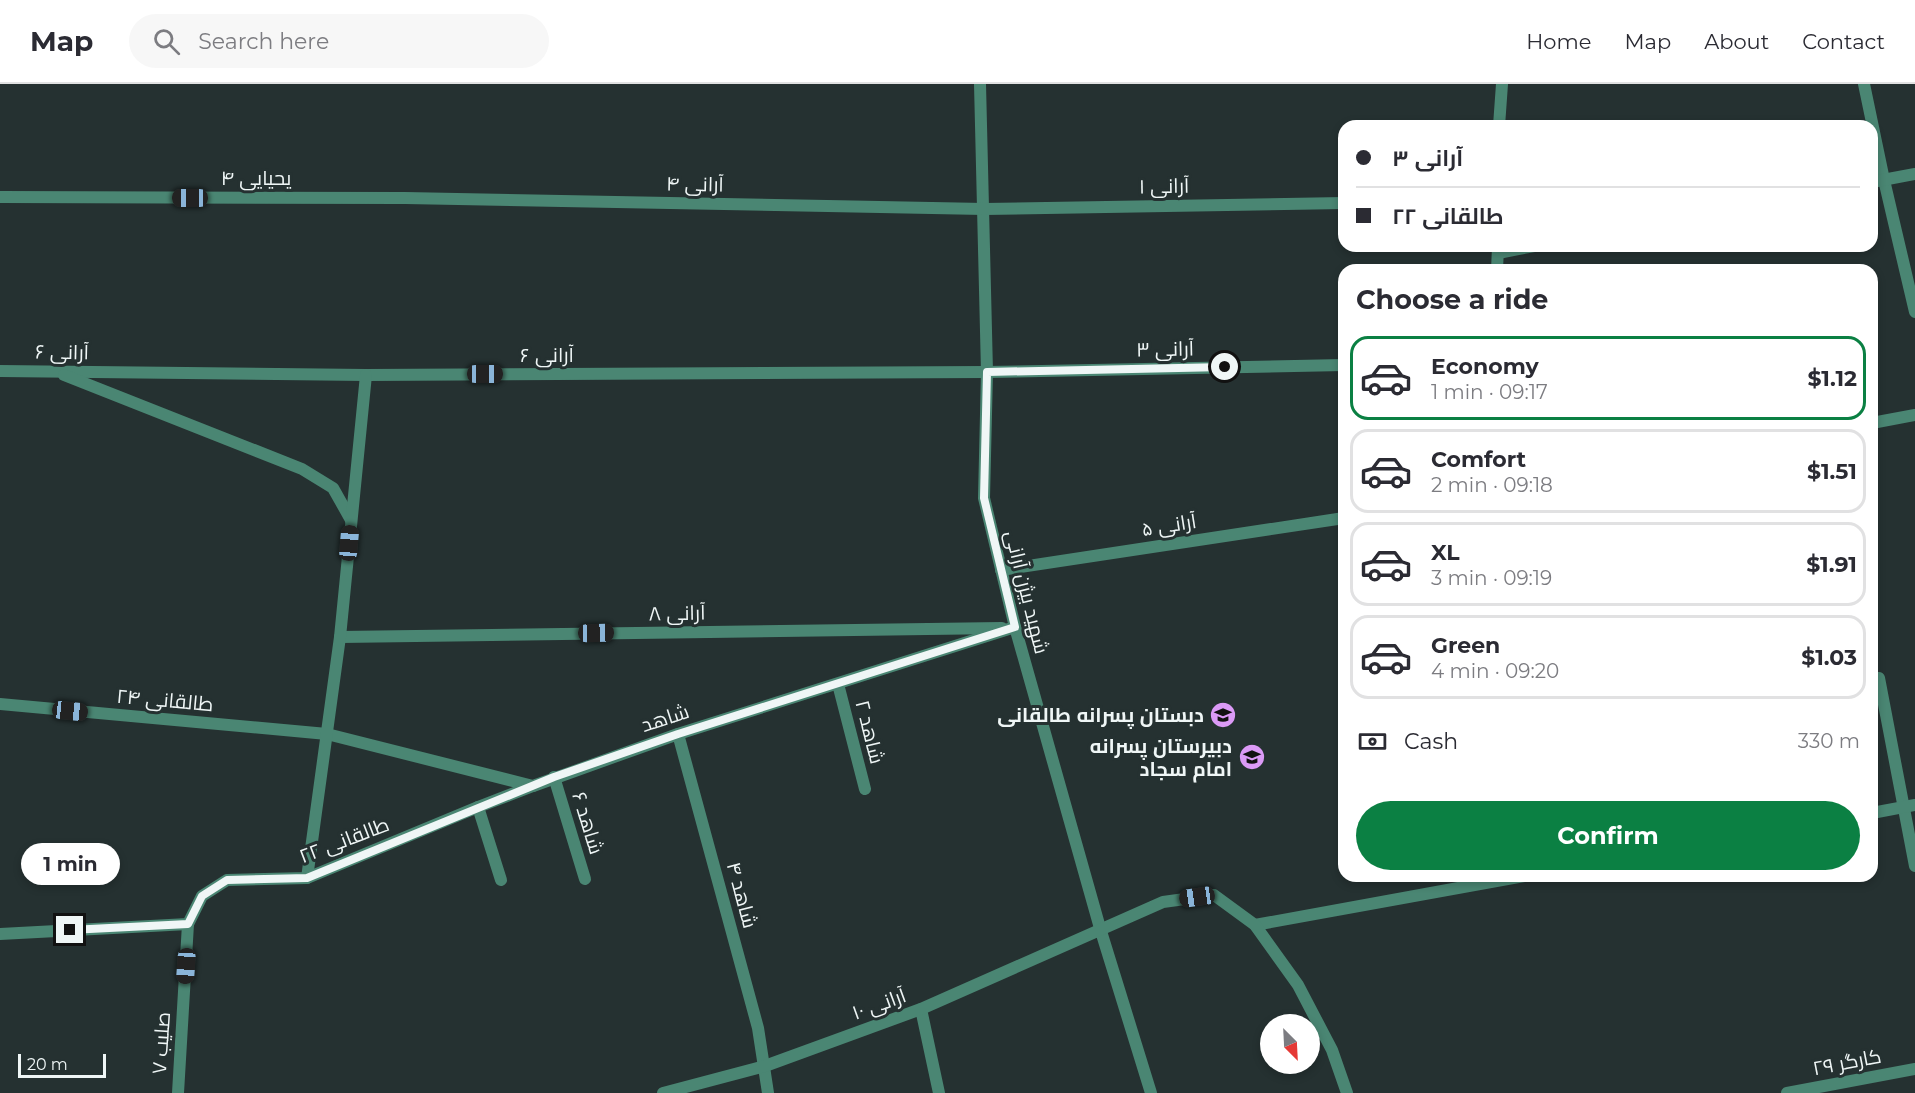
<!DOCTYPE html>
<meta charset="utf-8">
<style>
:root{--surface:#fff;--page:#f7f7f7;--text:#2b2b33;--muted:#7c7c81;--line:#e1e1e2;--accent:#0b8043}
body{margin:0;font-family:Montserrat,Cairo,sans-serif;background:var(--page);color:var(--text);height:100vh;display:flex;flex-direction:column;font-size:22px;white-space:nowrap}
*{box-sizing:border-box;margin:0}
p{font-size:20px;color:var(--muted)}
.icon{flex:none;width:33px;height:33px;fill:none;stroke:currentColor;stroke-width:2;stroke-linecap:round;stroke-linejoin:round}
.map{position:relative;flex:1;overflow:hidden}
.side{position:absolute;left:1338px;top:180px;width:540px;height:618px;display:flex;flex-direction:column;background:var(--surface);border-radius:18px;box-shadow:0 3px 9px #0003}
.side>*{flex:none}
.guide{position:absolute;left:1338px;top:36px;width:540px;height:132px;border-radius:18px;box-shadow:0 3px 9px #0003;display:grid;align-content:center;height:132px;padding:0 18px;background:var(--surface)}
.needle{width:39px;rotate:156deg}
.controls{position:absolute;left:1260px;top:930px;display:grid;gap:12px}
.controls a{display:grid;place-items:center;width:60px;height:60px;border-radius:50%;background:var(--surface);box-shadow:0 3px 9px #0003;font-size:30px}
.scale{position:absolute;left:18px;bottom:15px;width:88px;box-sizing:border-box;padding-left:6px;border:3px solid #eff6f6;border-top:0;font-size:16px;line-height:21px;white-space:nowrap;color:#eff6f6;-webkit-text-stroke:4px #253131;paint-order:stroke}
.end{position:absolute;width:27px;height:27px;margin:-14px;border:8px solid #eff6f6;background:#111;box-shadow:0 0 0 3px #111}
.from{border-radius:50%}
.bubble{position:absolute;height:42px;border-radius:21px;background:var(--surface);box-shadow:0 3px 9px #0003;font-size:20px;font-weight:700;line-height:42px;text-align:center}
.car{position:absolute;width:18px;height:36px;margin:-18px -9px;border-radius:8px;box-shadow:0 0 4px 2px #0007;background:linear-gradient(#222 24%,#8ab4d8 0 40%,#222 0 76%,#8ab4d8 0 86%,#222 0)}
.guide b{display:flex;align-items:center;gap:21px;height:57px;font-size:22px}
.guide b+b{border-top:2px solid var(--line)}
.guide i{width:15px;height:15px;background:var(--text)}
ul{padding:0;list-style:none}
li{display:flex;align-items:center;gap:18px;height:84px;margin:0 12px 9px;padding:0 6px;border:3px solid var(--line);border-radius:18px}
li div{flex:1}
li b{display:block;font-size:22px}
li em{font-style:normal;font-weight:700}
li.on{border-color:var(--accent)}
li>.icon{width:54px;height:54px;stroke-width:1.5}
h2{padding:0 18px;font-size:27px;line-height:72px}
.pay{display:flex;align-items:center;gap:15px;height:66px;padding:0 18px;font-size:22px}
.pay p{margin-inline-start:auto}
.cta{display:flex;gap:12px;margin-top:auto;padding:12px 18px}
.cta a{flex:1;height:69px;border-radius:36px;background:var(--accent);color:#fff;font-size:24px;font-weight:700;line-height:69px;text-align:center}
header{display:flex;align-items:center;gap:36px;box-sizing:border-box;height:84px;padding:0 30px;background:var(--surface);border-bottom:2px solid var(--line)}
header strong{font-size:28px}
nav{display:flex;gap:33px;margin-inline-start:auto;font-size:21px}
.search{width:420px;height:54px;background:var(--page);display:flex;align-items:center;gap:15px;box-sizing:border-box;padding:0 21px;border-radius:33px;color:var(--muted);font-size:22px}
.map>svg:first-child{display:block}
</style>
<header>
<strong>Map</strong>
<div class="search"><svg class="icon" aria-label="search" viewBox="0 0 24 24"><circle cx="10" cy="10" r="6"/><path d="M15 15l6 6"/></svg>Search here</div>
<nav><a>Home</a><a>Map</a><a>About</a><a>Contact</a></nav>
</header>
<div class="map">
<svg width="1915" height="1009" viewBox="0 0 1915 1009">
<rect width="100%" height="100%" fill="#253131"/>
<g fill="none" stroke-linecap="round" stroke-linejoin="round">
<!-- minor -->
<g stroke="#4a8673" stroke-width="12">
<polyline points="980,0 987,288 984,414 1015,543 1100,844 1151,1009"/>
<polyline points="1864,0 1884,96 1915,228"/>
<polyline points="1499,42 1502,0"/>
<polyline points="1872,98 1915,90"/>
<polyline points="0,113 405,114 984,125 1344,119"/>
<polyline points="1498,169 1534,162"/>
<polyline points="1497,186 1498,163"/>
<polyline points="0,287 366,291 987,288 1344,281"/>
<polyline points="64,291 302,385 333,404 351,436"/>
<polyline points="1872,339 1915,331"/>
<polyline points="1001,486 1344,434"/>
<polyline points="340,553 1002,544"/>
<polyline points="1879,594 1915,782"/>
<polyline points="838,600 865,705"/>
<polyline points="0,620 327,650 533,702 678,650 1015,543"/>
<polyline points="678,650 758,944 768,1009"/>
<polyline points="554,693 585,795"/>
<polyline points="478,723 501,796"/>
<polyline points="1872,729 1915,721"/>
<polyline points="307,794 340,553 366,291"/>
<polyline points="1255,841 1524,792"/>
<polyline points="0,850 188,840 202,812 227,796 307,794 478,723 533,702"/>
<polyline points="921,925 939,1009"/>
<polyline points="178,1009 188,840"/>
<polyline points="663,1009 765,982 921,925 1163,818 1214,811 1255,841 1298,901 1332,966 1347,1009"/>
<polyline points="1787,1009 1915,985"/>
</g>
</g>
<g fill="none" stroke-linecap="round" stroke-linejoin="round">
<!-- route -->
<polyline stroke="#eff6f6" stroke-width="8" points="70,846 188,840 202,812 227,796 307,794 554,693 678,650 1015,543 984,414 987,288 1225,283"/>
</g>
<!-- icons -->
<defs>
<g id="school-disc" transform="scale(1.35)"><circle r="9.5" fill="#db9af6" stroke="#253131"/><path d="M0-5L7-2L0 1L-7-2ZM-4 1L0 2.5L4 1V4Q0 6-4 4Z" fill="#111"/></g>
</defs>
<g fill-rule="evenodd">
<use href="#school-disc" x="1223" y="631"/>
<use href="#school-disc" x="1252" y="673"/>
</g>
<g text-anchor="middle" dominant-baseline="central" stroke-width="6" stroke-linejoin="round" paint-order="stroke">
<!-- street labels -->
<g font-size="20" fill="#eff6f6" stroke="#253131">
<text x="256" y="94">یحیایی ۴</text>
<text transform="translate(695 100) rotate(1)">آرانی ۴</text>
<text transform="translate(1164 102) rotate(-1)">آرانی ۱</text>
<text transform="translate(1165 265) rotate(-1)">آرانی ۳</text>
<text transform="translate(62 268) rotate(1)">آرانی ۶</text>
<text x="547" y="271">آرانی ۶</text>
<text transform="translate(1169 441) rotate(-9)">آرانی ۵</text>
<text transform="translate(1027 508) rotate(76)">شهید بیژن آرانی</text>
<text transform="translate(677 529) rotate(-1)">آرانی ۸</text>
<text transform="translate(165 616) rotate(5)">طالقانی ۲۴</text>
<text transform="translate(665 634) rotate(-18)">شاهد</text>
<text transform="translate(870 648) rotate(76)">شاهد ۲</text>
<text transform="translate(588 739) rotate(73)">شاهد ۶</text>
<text transform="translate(344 756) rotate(-21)">طالقانی ۲۲</text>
<text transform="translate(742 811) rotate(75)">شاهد ۴</text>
<text transform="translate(879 920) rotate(-20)">آرانی ۱۰</text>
<text transform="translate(161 959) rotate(-86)">صلیب ۷</text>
<text transform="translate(1847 978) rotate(-11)">کارگر ۲۹</text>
</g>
<!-- poi labels -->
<g font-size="20" font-weight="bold" fill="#eff6f6" stroke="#253131" text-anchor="end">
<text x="1204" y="631">دبستان پسرانه طالقانی</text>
<text x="1232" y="662">دبیرستان پسرانه<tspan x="1232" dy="23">امام سجاد</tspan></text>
</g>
</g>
</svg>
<div class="controls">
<a><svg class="needle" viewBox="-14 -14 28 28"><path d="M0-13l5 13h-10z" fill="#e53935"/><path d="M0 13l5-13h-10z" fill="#7c7c81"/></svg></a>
</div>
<div class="scale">20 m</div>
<i class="end from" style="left:1225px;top:283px"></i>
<i class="end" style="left:70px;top:846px"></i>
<div class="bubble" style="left:21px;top:759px;width:99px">1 min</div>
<i class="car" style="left:190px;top:114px;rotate:270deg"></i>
<i class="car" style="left:485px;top:290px;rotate:90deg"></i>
<i class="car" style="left:349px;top:459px;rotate:5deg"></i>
<i class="car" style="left:596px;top:549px;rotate:89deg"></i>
<i class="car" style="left:70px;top:627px;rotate:96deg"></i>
<i class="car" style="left:1197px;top:813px;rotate:262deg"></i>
<i class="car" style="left:186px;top:882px;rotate:184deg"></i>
<div class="guide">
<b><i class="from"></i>آرانی ۳</b>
<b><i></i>طالقانی ۲۲</b>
</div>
<section class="side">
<h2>Choose a ride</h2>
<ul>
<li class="on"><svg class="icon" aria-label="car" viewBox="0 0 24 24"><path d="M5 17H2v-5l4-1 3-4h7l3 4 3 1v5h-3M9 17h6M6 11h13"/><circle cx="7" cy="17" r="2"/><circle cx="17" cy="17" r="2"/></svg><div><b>Economy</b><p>1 min · 09:17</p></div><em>$1.12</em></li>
<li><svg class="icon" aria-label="car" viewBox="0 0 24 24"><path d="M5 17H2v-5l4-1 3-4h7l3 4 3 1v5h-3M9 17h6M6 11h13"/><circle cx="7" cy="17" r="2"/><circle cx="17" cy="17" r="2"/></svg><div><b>Comfort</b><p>2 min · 09:18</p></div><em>$1.51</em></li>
<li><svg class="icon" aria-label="car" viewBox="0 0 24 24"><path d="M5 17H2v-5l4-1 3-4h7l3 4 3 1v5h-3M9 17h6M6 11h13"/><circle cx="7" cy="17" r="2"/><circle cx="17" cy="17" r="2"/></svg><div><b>XL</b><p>3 min · 09:19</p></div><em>$1.91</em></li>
<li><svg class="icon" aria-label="car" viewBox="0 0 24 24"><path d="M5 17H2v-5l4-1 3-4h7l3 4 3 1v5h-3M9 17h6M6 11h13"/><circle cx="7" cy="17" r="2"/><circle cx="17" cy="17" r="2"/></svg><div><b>Green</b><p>4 min · 09:20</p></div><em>$1.03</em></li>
</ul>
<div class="pay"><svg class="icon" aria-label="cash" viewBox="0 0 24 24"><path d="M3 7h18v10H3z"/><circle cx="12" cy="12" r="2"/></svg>Cash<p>330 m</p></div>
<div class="cta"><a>Confirm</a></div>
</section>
</div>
